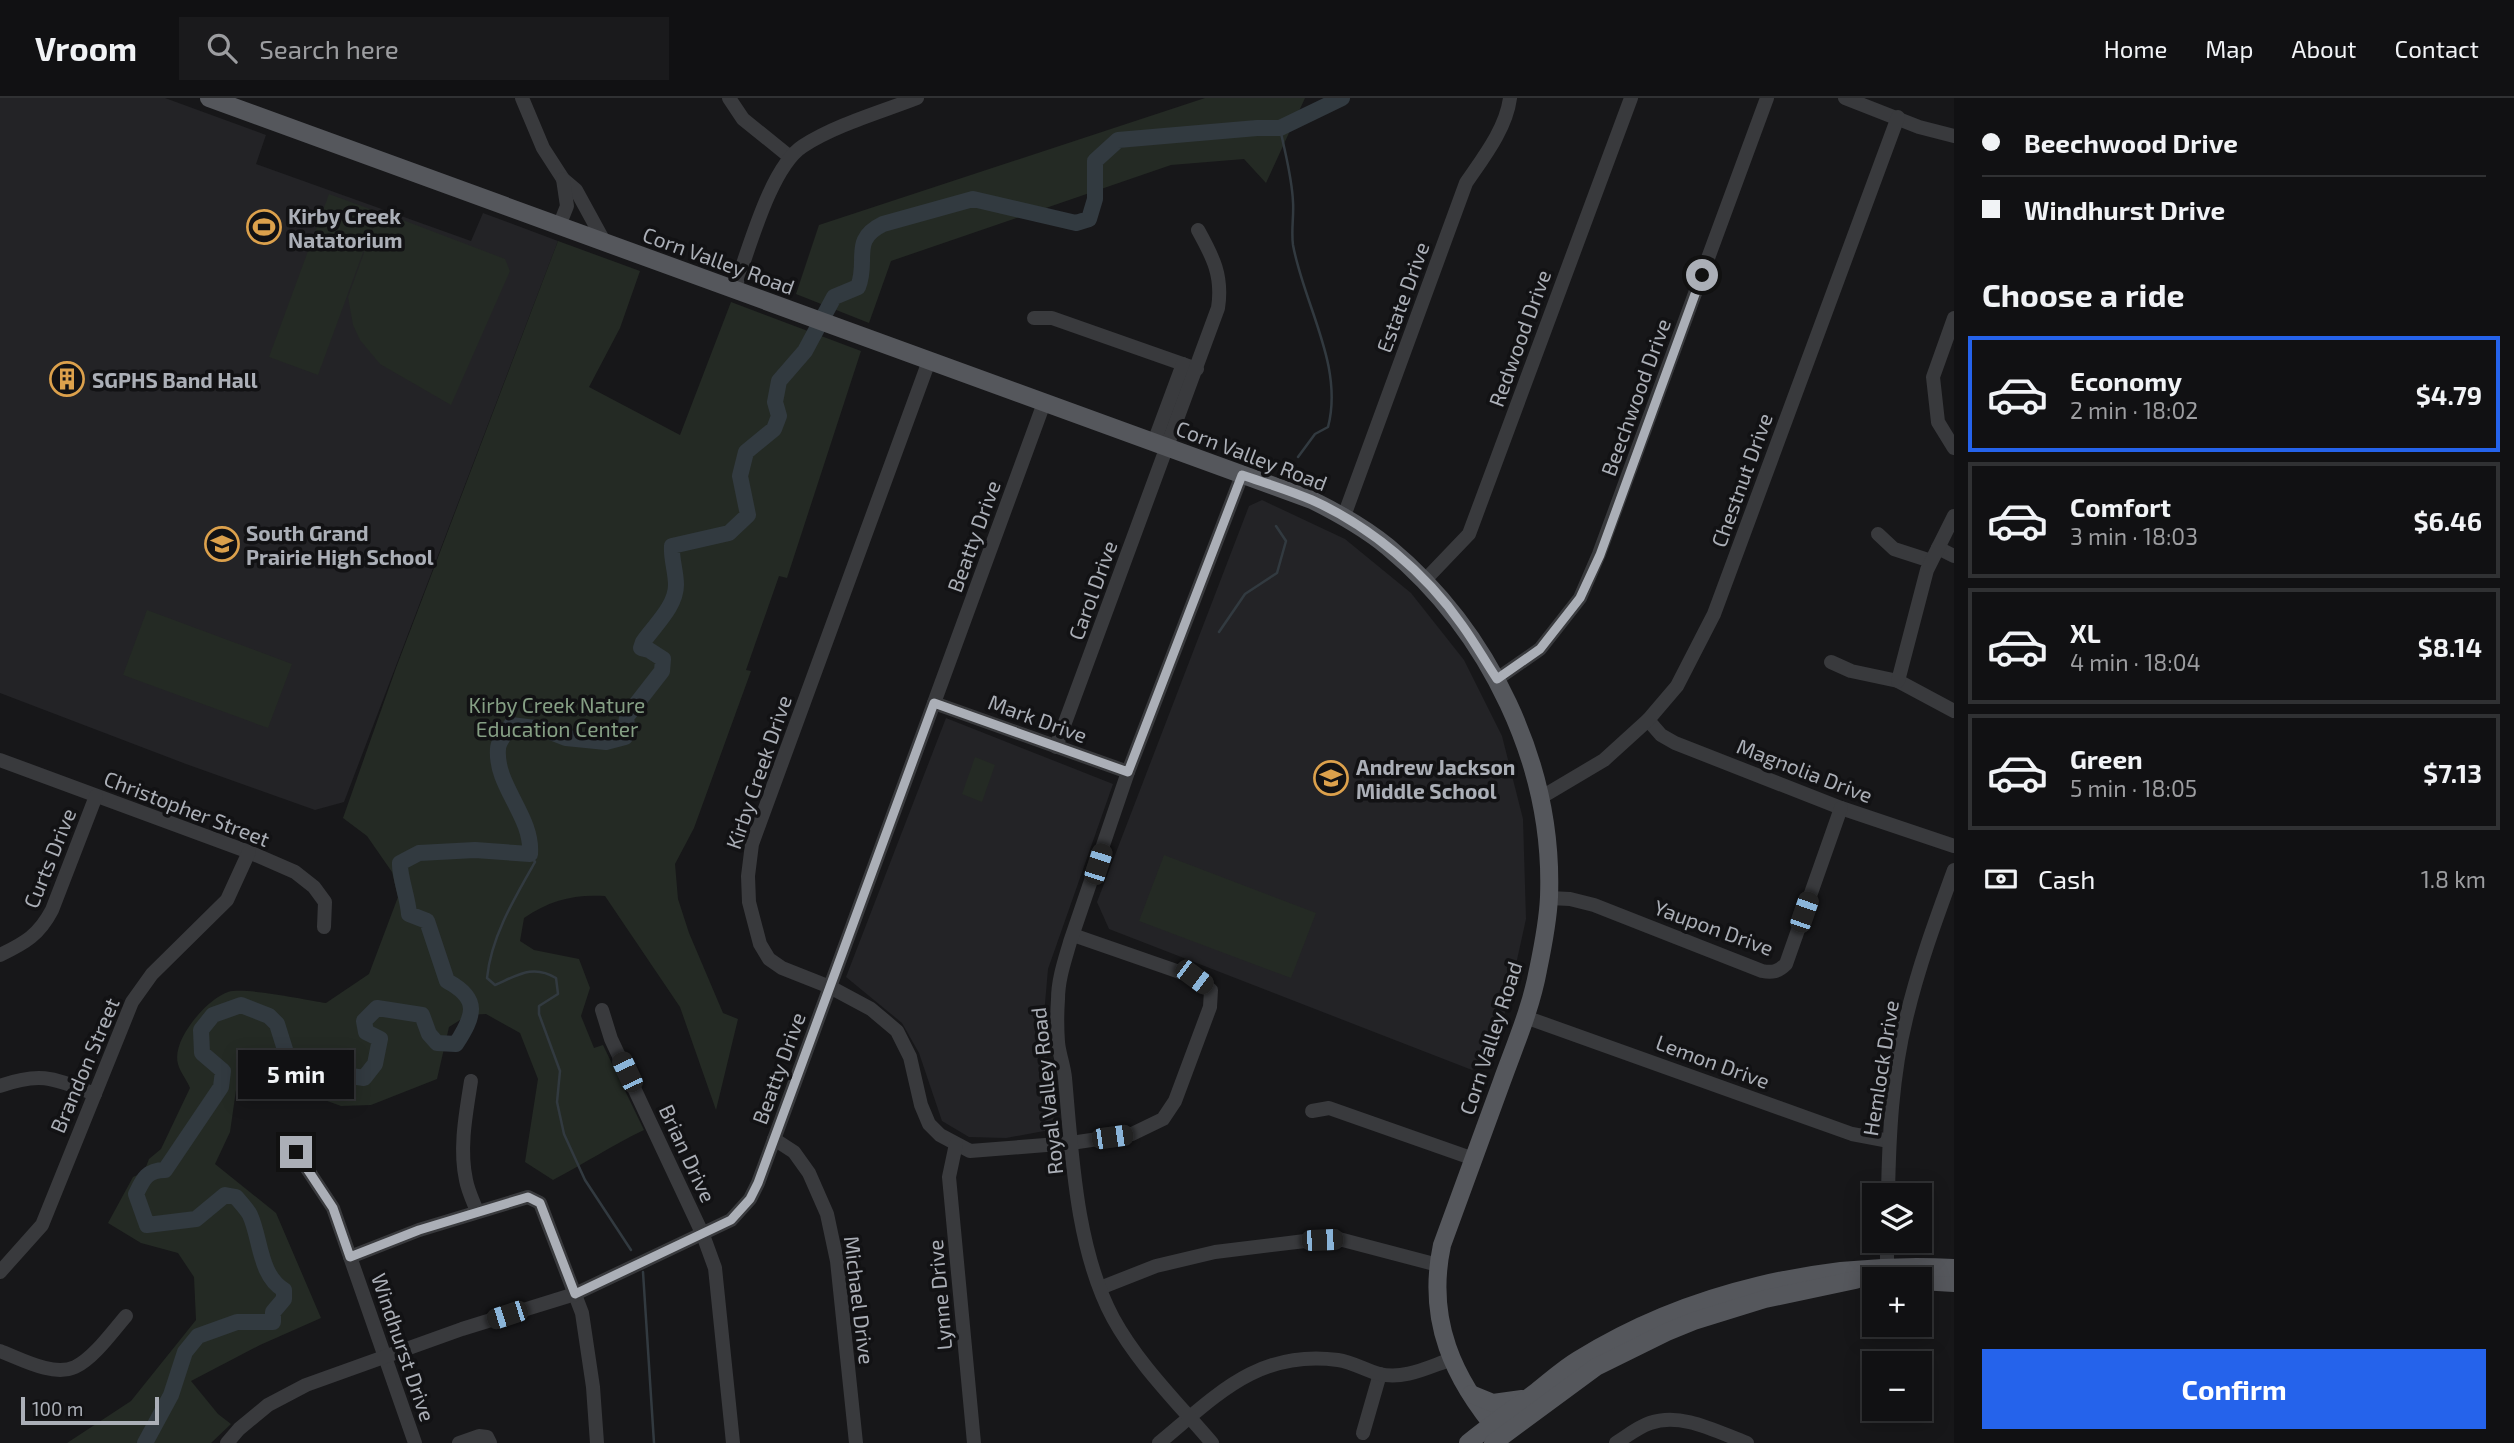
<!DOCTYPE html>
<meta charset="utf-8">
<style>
:root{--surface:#111113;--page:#1a1a1c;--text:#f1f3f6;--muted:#9c9da0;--line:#303133;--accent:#2563eb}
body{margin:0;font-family:"Exo 2",sans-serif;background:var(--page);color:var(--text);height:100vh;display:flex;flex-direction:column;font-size:26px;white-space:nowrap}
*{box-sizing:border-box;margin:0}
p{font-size:23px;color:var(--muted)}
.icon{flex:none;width:38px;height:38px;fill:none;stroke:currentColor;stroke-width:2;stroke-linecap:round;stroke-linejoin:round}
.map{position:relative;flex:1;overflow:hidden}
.panel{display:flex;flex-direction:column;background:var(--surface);width:560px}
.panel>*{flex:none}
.hud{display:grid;align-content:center;height:154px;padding:0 28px;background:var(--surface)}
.tools{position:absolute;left:1862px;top:1085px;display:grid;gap:14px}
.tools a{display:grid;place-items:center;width:70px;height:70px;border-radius:0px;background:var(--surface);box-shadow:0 4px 18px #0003,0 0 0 2px var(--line);font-size:35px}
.scale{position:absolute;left:21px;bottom:18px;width:138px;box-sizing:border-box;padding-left:7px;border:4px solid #abafb7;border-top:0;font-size:19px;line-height:24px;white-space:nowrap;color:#abafb7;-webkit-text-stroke:5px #121214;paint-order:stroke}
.end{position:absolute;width:32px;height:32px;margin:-16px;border:9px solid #abafb7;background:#111;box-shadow:0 0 0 4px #111}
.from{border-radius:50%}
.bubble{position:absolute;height:49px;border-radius:0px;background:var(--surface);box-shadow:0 4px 18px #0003,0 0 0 2px var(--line);font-size:23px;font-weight:700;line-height:49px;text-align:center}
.car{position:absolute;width:21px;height:42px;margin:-21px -10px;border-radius:9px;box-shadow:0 0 5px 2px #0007;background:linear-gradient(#222 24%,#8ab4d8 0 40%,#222 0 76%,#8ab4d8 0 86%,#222 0)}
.hud b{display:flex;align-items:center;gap:24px;height:66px;font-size:26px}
.hud b+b{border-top:2px solid var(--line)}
.hud i{width:18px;height:18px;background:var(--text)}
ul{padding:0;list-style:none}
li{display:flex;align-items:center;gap:21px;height:116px;margin:0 14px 10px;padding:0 14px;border:4px solid var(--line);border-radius:0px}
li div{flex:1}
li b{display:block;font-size:26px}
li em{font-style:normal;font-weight:700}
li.on{border-color:var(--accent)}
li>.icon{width:63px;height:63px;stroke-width:1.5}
h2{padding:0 28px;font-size:32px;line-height:84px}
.pay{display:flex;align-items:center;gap:18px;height:77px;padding:0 28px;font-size:26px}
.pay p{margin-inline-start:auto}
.action{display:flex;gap:14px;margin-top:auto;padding:14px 28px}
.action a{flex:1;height:80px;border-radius:0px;background:var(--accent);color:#fff;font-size:28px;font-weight:700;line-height:80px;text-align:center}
header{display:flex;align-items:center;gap:42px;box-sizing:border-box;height:98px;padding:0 35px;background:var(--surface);border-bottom:2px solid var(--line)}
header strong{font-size:33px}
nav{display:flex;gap:38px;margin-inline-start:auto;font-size:24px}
.search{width:490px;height:63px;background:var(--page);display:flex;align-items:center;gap:18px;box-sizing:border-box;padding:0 24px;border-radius:0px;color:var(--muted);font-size:26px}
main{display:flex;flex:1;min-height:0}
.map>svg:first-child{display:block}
</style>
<header>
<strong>Vroom</strong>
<div class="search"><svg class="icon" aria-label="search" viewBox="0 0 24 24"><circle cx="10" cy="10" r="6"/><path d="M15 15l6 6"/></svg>Search here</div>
<nav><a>Home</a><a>Map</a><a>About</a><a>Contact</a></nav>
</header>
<main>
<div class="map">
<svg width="1954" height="1345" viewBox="0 0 1954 1345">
<rect width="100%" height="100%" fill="#171719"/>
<!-- built -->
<g fill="#232326">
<polygon points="0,0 165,0 266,37 256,66 471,143 483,115 558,143 344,704 315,712 186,666 0,595"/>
<polygon points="1262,402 1345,441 1411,495 1464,562 1502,638 1523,721 1526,821 1506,912 1486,965 1472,972 1109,831 1097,804 1249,408"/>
<polygon points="946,620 1113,686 1048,871 1043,929 1055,1031 1006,1040 969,1039 942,1023 919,955 902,925 846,879"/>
</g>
<!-- green -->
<g fill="#242a24">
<polygon points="1205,0 1305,0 1266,85 1244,61 1171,67 891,163 869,225 796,196 819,127"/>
<polygon points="329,96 378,114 318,277 269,259"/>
<polygon points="379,113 505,161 510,173 451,307 380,266 360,242 353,227 348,199"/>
<path d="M 558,143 L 640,173 L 620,230 L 589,289 L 680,337 L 731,204 L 861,253 L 787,480 L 779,478 L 746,572 L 751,573 L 694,730 L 675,766 L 678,801 L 689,835 L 723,915 L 738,921 L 716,1012 L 680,909 L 605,798 C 574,796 550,802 524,820 L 520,843 L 534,852 L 579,861 L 590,890 L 581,918 L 594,950 L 603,947 L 644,1032 C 612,1047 584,1066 553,1082 L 525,1064 L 538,981 L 520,935 L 486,916 L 468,917 L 449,929 L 437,981 L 371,1007 L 341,1008 L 239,971 L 230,1034 L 215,1066 L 276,1115 L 321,1220 L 260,1247 L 191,1283 L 218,1316 L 231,1326 L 211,1345 L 67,1345 L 131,1303 L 196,1222 L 194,1179 L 178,1155 L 141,1145 L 108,1125 L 133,1079 L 144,1074 L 149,1061 L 161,1051 L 190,990 C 187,982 180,974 178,966 C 171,942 207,901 228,894 C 246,889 306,902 326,905 L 369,876 L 398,799 L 392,774 L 367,738 L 343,720 L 396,570 Z"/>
<polygon points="147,512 292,566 268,630 123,577"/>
<polygon points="975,659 995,667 982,704 962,696"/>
<polygon points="1164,757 1316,815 1291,880 1139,823"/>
</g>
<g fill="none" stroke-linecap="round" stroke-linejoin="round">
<!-- stream -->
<g stroke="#323a40" stroke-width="2.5">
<path d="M 1280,30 C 1285,55 1292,79 1293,104 C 1294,118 1291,133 1293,147 C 1304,207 1344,268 1328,329 L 1315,336 L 1298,359"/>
<polyline points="1219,534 1245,496 1277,475 1286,443 1276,428"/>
<path d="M 530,756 L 535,764 C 515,799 491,839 487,880 L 495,887 C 518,877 533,866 556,880 L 558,896 L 539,908 L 539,916 L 560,973 L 557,1004 L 564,1036 L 585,1082 L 631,1152"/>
<polyline points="643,1174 654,1345"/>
</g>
<!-- river -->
<path stroke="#323a40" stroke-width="16" d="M 145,1345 L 171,1297 L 185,1254 L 198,1238 L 237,1224 L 273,1224 L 273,1214 L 284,1201 L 284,1192 C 259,1177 261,1141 250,1117 C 247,1111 240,1104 236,1099 L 225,1097 L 196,1121 L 147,1127 L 136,1096 C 143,1081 147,1072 165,1072 L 221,989 L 223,973 L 202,955 L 201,932 L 213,917 L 241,907 L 269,918 L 277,926 L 293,977 L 299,980 L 304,977 L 320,979 L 326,974 L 364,980 L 375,966 L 380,941 L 366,934 L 364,923 L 377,910 L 422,917 L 429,936 L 437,945 L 456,946 C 474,918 481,901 447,883 L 427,823 L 409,816 C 408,800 399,777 400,765 L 419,755 L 475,752 L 530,756 C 533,718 495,688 498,651 C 498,643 507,634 511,627 L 543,631 L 566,640 L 606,644 L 625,639 L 627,618 L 662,573 L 663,561 L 649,552 L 641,550 L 643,544 C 655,527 676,508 676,487 C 676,473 671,461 672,448 L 729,435 L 748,417 L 740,378 L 746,354 L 774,331 L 779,318 L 775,304 L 779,283 L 805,253 L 834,199 L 858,189 C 869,162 850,142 883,126 L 973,101 L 1076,125 L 1089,121 L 1095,101 L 1095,63 L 1118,42 L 1257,30 L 1280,30 L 1342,0"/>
<!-- minor -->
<g stroke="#393a3d" stroke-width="14">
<polyline points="522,0 543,50 563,81 576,92 605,145"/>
<polyline points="729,0 743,21 790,59"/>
<polyline points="1845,0 1919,29 1954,38"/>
<polyline points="559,128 567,108 563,81"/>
<path d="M 734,192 C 748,155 770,69 803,48 C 835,27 881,14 917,0"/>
<polyline points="1034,220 1052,220 1197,271"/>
<polyline points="1954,220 1933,279 1938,324 1954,350"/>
<polyline points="929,263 752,746 748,778 749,804 760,846 769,861 782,870 830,889 871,911 897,933 910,959 921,1007 929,1026 940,1037 970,1053 1071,1045 1132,1036 1163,1021 1175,1003 1210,909 1211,892 1194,879 1073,837"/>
<polyline points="1154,344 1183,266"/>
<path d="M 1344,418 L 1466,85 C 1483,60 1506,31 1510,0"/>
<polyline points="1878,436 1894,451 1931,463"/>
<polyline points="1938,450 1954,458"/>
<polyline points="1425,482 1469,436 1631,0"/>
<polyline points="1831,564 1851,573 1898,583 1954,613"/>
<polyline points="1497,581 1540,551 1580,500 1599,456 1767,0"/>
<polyline points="1898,583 1927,472 1954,418"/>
<polyline points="934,605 1128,674"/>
<polyline points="1648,622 1661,637 1675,645 1841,710 1954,748"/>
<path d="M 1056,649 L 1218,210 C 1223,178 1213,159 1198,132"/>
<polyline points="0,662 249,754 295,774 314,789 325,804 324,829"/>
<polyline points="1540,700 1604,662 1648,622 1677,588 1714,516 1898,19"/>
<path d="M 1549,800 L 1570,801 L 1594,807 L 1762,873 C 1772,875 1778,874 1786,866 L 1841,710"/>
<path d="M 0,857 C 25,845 39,837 52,812 L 96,698"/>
<polyline points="602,912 611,941 703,1137 715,1170 733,1345"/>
<polyline points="1525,919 1852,1036 1889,1043"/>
<path d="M 471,983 C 466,1015 459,1050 466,1082 C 468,1093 473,1103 477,1113"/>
<path d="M 0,988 C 42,973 55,981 95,996"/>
<polyline points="1312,1013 1329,1010 1474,1061"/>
<polyline points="774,1041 794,1054 809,1075 827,1116 837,1163 856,1345"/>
<polyline points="956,1046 949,1079 974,1345"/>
<polyline points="296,1054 333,1110 415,1345"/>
<path d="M 1888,1097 C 1889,1039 1892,977 1906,921 C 1918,870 1936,821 1954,772"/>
<polyline points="350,1159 419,1132 528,1099 540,1105 582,1215 593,1289 597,1345"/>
<polyline points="0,1174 42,1127 132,904 152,876 227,802 249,754"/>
<polyline points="1887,1181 1887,1143"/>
<polyline points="1100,1190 1156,1168 1215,1154 1305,1143 1339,1141 1438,1167"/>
<path d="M 0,1253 C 21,1261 53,1279 75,1269 C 93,1261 113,1233 126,1218"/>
<polyline points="1363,1335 1380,1276"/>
<polyline points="227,1345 239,1331 268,1307 306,1287 462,1231 575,1196 731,1122 750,1101 758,1085 1044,305"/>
<polyline points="459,1345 479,1338 487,1339 490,1345"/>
<path d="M 1159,1345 C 1216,1298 1258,1251 1338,1262 C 1352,1264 1365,1272 1379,1276 C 1405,1282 1428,1269 1452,1261"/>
<path d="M 1212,1345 C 1178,1305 1138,1266 1113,1220 C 1076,1151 1072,1057 1065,980 C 1064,968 1059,956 1058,944 C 1057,930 1057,915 1058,901 C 1058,881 1065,862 1070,844 L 1128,674 L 1242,377"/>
<path d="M 1616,1345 C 1627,1338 1638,1329 1650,1325 C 1682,1314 1717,1334 1747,1345"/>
</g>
<!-- major -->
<g stroke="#55575c" stroke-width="18">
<path d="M 209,0 L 1312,402 C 1338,415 1365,430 1388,449 C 1489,533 1554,666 1549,799 C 1548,823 1543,848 1538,872 C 1531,910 1515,947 1502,983 C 1482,1038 1462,1093 1442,1147 C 1426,1222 1453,1281 1501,1337"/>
<polyline points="1920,1183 1954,1185"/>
<polyline points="1471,1296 1493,1305 1522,1301"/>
<path d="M 1468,1345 C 1490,1327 1513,1311 1536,1294 C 1550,1283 1563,1271 1578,1262 C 1689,1193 1824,1163 1954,1170"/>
<polyline points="1493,1345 1596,1269 1667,1234 1694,1223 1765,1201 1855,1182"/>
</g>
</g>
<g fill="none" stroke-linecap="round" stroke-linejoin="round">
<!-- route -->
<path stroke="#abafb7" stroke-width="9" d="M 296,1054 L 333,1110 L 350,1159 L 419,1132 L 528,1099 L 540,1105 L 575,1196 L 731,1122 L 750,1101 L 758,1085 L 934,605 L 1128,674 L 1242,377 C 1265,385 1289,392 1312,402 C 1370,428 1426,475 1462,527 C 1475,545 1485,563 1497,581 L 1540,551 L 1580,500 L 1600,457 L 1702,177"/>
</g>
<!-- icons -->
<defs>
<g id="stadium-ring" transform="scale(1.75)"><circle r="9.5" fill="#121214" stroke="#dca14c" stroke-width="1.5"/><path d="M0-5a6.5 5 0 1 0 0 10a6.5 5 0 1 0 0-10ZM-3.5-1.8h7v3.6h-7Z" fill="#dca14c"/></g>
<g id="building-ring" transform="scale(1.75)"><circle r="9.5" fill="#121214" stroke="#dca14c" stroke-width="1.5"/><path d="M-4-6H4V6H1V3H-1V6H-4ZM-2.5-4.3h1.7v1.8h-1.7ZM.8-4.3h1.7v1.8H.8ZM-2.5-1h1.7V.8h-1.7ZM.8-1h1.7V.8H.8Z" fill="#dca14c"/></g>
<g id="school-ring" transform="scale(1.75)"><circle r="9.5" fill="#121214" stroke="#dca14c" stroke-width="1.5"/><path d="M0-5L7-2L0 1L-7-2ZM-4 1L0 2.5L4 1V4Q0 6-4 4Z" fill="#dca14c"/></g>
</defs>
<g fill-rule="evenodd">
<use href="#stadium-ring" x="264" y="129"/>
<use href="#building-ring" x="67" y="281"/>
<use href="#school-ring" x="222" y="446"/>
<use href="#school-ring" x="1331" y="680"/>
</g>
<g text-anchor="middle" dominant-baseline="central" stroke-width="7" stroke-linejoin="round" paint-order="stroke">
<!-- poi labels -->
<g font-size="21" font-weight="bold" fill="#abafb7" stroke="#121214" text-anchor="start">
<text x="288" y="117">Kirby Creek<tspan x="288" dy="24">Natatorium</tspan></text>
<text x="92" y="281">SGPHS Band Hall</text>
<text x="246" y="434">South Grand<tspan x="246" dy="24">Prairie High School</tspan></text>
<text x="1356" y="668">Andrew Jackson<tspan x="1356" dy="24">Middle School</tspan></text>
</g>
<!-- street labels -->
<g font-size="21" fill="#abafb7" stroke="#121214">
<text transform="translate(719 162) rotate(20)">Corn Valley Road</text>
<text transform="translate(1402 199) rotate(-70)">Estate Drive</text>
<text transform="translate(1519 240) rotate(-70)">Redwood Drive</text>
<text transform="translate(1635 299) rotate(-70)">Beechwood Drive</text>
<text transform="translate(1252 357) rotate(21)">Corn Valley Road</text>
<text transform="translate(1741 382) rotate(-70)">Chestnut Drive</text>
<text transform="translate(973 438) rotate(-70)">Beatty Drive</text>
<text transform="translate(1092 492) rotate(-70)">Carol Drive</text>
<text transform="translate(1038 620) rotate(20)">Mark Drive</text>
<text transform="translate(1805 672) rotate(21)">Magnolia Drive</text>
<text transform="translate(758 674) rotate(-71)">Kirby Creek Drive</text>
<text transform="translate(187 710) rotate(21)">Christopher Street</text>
<text transform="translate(49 760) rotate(-68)">Curts Drive</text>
<text transform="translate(1714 829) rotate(20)">Yaupon Drive</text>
<text transform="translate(1490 940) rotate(-72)">Corn Valley Road</text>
<text transform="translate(1713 963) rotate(20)">Lemon Drive</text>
<text transform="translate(84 967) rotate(-67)">Brandon Street</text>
<text transform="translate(778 970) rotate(-70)">Beatty Drive</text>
<text transform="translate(1880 970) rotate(-81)">Hemlock Drive</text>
<text transform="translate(1046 993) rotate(-96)">Royal Valley Road</text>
<text transform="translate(688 1055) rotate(65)">Brian Drive</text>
<text transform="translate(939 1197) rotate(-95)">Lynne Drive</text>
<text transform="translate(860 1202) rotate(83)">Michael Drive</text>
<text transform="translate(404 1249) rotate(71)">Windhurst Drive</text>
</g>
<!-- park labels -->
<g font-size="21" fill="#859f84" stroke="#121214">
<text x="557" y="606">Kirby Creek Nature<tspan x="557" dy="24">Education Center</tspan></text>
</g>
</g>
</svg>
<div class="tools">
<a><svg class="icon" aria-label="layers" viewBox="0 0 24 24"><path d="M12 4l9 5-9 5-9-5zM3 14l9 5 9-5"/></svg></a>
<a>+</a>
<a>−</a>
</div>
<div class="scale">100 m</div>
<i class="end from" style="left:1702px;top:177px"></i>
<i class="end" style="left:296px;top:1054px"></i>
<div class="bubble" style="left:238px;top:952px;width:116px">5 min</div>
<i class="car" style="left:1098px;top:766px;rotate:18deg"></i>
<i class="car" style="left:1804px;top:814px;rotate:19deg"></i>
<i class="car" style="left:1194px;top:879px;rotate:127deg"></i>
<i class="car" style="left:627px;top:974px;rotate:335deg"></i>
<i class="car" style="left:1112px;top:1039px;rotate:82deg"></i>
<i class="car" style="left:1322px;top:1142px;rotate:88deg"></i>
<i class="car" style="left:507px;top:1217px;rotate:252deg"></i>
</div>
<section class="panel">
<div class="hud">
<b><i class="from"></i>Beechwood Drive</b>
<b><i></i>Windhurst Drive</b>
</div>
<h2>Choose a ride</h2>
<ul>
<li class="on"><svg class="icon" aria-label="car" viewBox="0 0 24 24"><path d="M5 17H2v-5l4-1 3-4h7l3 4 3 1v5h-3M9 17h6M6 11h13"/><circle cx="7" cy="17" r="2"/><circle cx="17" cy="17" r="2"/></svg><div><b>Economy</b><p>2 min · 18:02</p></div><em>$4.79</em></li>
<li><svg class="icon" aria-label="car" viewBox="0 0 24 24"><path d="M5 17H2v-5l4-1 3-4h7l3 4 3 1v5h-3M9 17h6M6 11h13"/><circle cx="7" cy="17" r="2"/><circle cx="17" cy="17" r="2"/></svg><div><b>Comfort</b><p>3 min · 18:03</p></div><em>$6.46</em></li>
<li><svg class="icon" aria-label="car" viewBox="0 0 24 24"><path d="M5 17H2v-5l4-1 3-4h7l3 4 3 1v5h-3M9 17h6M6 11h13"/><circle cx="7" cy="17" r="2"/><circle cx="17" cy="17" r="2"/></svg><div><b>XL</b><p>4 min · 18:04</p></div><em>$8.14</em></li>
<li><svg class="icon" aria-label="car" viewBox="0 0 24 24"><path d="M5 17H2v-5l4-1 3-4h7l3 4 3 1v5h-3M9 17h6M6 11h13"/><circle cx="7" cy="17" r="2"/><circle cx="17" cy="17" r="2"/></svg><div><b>Green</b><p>5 min · 18:05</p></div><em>$7.13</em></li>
</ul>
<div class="pay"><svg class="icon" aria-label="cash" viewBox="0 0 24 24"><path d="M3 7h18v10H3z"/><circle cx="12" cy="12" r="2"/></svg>Cash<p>1.8 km</p></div>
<div class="action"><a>Confirm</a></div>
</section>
</main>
